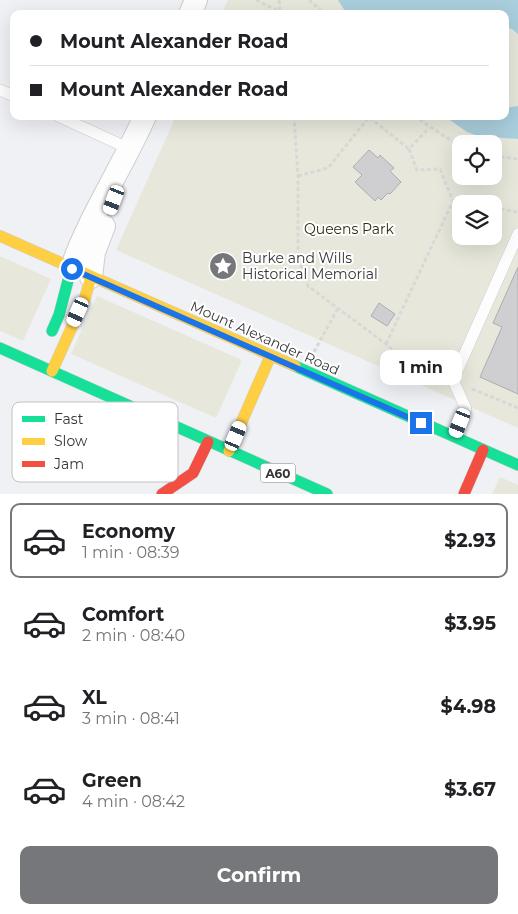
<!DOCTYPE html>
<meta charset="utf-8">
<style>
:root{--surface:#fff;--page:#f2f2f2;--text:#202124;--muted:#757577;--line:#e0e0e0;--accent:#76777a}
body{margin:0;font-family:Montserrat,sans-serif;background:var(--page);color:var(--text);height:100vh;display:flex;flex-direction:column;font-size:19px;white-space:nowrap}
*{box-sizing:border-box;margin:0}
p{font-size:16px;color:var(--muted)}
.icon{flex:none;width:28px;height:28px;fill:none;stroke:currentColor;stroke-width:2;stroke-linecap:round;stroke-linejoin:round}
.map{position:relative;height:494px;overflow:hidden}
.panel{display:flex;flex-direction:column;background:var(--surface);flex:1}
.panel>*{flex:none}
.guide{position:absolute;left:10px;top:10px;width:499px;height:110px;border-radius:10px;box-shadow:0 5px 20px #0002;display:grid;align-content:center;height:110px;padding:0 20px;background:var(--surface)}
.fabs{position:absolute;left:452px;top:135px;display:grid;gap:10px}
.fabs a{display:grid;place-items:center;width:50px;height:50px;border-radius:10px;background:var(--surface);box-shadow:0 5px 20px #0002;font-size:25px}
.end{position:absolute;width:22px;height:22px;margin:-11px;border:6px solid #1a73e8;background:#fff;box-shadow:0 0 0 2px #fff}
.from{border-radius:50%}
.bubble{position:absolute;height:35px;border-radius:10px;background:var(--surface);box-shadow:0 5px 20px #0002;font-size:16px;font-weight:700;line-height:35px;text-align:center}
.car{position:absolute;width:15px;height:30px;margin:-15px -8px;border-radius:6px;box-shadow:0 0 4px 1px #0007;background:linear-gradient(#fff 24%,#345 0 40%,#fff 0 76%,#345 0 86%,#fff 0)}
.guide b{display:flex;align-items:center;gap:18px;height:48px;font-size:19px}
.guide b+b{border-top:1px solid var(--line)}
.guide i{width:12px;height:12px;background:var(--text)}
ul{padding:9px 0 0;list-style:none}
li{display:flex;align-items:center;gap:15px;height:75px;margin:0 10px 8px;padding:0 10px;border:2px solid transparent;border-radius:10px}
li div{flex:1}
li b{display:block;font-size:19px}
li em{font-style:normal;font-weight:700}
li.active{border-color:var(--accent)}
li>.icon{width:45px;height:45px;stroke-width:1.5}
.button{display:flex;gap:10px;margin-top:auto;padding:10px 20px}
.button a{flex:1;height:58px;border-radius:10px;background:var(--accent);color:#fff;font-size:20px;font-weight:700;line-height:58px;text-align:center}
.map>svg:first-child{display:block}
</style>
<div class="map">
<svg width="518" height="494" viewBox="0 0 518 494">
<rect width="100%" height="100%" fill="#f0f1f5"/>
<!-- green -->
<g fill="#e7e8db" fill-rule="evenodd">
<path d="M 228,0 L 518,0 L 518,428 L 116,250 L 176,116 L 505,116 L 505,14 L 221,14 ZM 461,144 L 494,144 L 494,176 L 461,176 ZM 461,204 L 494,204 L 494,236 L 461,236 Z"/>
<polygon points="0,256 51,279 23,341 0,331"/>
<polygon points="97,296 242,360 216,418 71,354"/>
<polygon points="500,477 518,485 518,494 492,494"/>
</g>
<!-- water -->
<g fill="#a9cedc">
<polygon points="338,0 518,0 518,34 512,29 505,27 505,14 347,14"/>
<polygon points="518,106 518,139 478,136 467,132 444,116 505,116 505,108"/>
</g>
<!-- building -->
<g fill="#cfcfd2" stroke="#acadb0">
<polygon points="369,150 378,158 380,155 394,168 390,171 401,182 390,194 388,193 381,200 378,197 375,201 355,182 362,175 353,167"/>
<polygon points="518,267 518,394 480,377 502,327 493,323"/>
<polygon points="379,303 395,314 387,326 371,316"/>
</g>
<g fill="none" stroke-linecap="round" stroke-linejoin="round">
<!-- lane casing -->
<g stroke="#cdcdd0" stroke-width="12">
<g id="lane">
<polyline points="0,90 14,96"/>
<polyline points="58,116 130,149"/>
<polyline points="455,437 466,409 453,380 518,234"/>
</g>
</g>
<!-- street casing -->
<g stroke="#cdcdd0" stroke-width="24">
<g id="street">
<polyline points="190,14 196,0"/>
<path d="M 71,269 C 90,215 122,168 145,116"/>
<polyline points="91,277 94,252 104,226"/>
</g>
</g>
<!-- fast casing -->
<g stroke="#cdcdd0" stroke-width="12">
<g id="fast">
<polyline points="52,331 59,315 71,269"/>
<polyline points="0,348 327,494"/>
<polyline points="295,366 518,465"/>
</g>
</g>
<!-- slow casing -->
<g stroke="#cdcdd0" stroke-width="12">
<g id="slow">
<polyline points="0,236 295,366"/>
<polyline points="52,371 85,298 91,277"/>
<polyline points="229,451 270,357"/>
</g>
</g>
<!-- jam casing -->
<g stroke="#cdcdd0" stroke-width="12">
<g id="jam">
<polyline points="162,494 193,473 208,442"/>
<polyline points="464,494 483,450"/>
</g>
</g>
<!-- path -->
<g stroke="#d8d8d9" stroke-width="3" stroke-dasharray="4 2.5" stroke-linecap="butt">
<polyline points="256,0 279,11"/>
<polyline points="279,0 280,14"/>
<polyline points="309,0 325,14"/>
<polyline points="294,116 298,176 298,257 308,286 386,344 403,358 439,375"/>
<polyline points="414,116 461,147"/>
<polyline points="494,156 518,159"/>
<polyline points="298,176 328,168 369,117 409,149"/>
<polyline points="453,201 470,204"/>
<polyline points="494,208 518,212"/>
<polyline points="386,344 453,201 440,169 417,170 409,149 429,128"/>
<polyline points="314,352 338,308"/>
<polyline points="472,389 518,408"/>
</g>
<!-- lane -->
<use href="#lane" stroke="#fdfdfe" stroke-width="11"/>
<!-- street -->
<use href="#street" stroke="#fdfdfe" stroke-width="22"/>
<!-- fast -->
<use href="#fast" stroke="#16e098" stroke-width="11"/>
<!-- slow -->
<use href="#slow" stroke="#ffcf43" stroke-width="11"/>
<!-- jam -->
<use href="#jam" stroke="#f24e42" stroke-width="11"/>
</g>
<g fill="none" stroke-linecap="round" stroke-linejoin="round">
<!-- route -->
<polyline stroke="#1a73e8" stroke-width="6" points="72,269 421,423"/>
</g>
<!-- icons -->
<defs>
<g id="sight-disc" transform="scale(1.4375)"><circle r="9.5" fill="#76777a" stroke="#fff"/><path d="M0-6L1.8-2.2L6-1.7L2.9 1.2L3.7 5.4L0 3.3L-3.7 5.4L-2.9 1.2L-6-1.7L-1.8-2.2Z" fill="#fff"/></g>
</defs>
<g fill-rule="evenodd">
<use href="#sight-disc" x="223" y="266"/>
</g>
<g text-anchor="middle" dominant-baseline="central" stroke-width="4" stroke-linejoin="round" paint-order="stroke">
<!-- shield labels -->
<rect fill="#fff" stroke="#727273" stroke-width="1" x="260.5" y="463.5" width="35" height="19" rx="4"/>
<g font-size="12" font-weight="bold" fill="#353537">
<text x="278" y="473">A60</text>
</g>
<!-- park labels -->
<g font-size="14" fill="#2d2e08" stroke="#fff">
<text x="349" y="229">Queens Park</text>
</g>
<!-- poi labels -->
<g font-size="14" fill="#353537" stroke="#fff" text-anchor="start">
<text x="242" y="258">Burke and Wills<tspan x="242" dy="16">Historical Memorial</tspan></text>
</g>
<!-- street labels -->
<g font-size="14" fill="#353537" stroke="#fff">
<text transform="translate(265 338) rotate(24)">Mount Alexander Road</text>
</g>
</g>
<!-- legend -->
<rect x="12" y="402" width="166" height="80" rx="8" fill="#fff" stroke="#c2c2c3" stroke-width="1"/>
<rect x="22" y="416" width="23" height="6" fill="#16e098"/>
<rect x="22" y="438" width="23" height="7" fill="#ffcf43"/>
<rect x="22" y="461" width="23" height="6" fill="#f24e42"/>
<g font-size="14" fill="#353537">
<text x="54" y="424">Fast</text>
<text x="54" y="446">Slow</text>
<text x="54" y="469">Jam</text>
</g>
</svg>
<div class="fabs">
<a><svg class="icon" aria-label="locate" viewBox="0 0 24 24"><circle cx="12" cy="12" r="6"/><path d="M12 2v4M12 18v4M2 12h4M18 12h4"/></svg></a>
<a><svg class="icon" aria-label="layers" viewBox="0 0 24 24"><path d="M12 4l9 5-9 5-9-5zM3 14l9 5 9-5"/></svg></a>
</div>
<i class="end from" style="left:72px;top:269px"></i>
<i class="end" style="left:421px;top:423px"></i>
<div class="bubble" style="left:380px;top:350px;width:82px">1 min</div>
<i class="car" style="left:114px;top:200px;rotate:201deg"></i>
<i class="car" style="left:78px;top:312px;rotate:204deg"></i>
<i class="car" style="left:460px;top:423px;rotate:202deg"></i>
<i class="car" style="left:236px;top:436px;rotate:23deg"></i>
<div class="guide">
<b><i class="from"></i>Mount Alexander Road</b>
<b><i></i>Mount Alexander Road</b>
</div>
</div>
<section class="panel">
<ul>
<li class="active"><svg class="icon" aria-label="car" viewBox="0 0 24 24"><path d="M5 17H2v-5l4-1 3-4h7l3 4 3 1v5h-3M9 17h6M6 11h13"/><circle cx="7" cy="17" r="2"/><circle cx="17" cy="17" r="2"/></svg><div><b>Economy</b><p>1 min · 08:39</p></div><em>$2.93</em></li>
<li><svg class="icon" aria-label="car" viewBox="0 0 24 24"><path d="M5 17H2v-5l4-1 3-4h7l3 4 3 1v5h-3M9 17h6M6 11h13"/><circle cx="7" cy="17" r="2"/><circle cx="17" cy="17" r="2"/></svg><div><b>Comfort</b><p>2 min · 08:40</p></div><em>$3.95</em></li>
<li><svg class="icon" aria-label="car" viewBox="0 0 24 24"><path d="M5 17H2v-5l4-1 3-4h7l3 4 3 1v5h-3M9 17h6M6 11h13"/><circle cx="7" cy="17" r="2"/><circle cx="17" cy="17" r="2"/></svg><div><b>XL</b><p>3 min · 08:41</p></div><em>$4.98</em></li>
<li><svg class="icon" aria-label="car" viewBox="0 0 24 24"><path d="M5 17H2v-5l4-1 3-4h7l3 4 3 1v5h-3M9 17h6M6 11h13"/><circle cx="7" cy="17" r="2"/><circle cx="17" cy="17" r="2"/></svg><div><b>Green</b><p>4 min · 08:42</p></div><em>$3.67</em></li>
</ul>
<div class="button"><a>Confirm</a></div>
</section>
